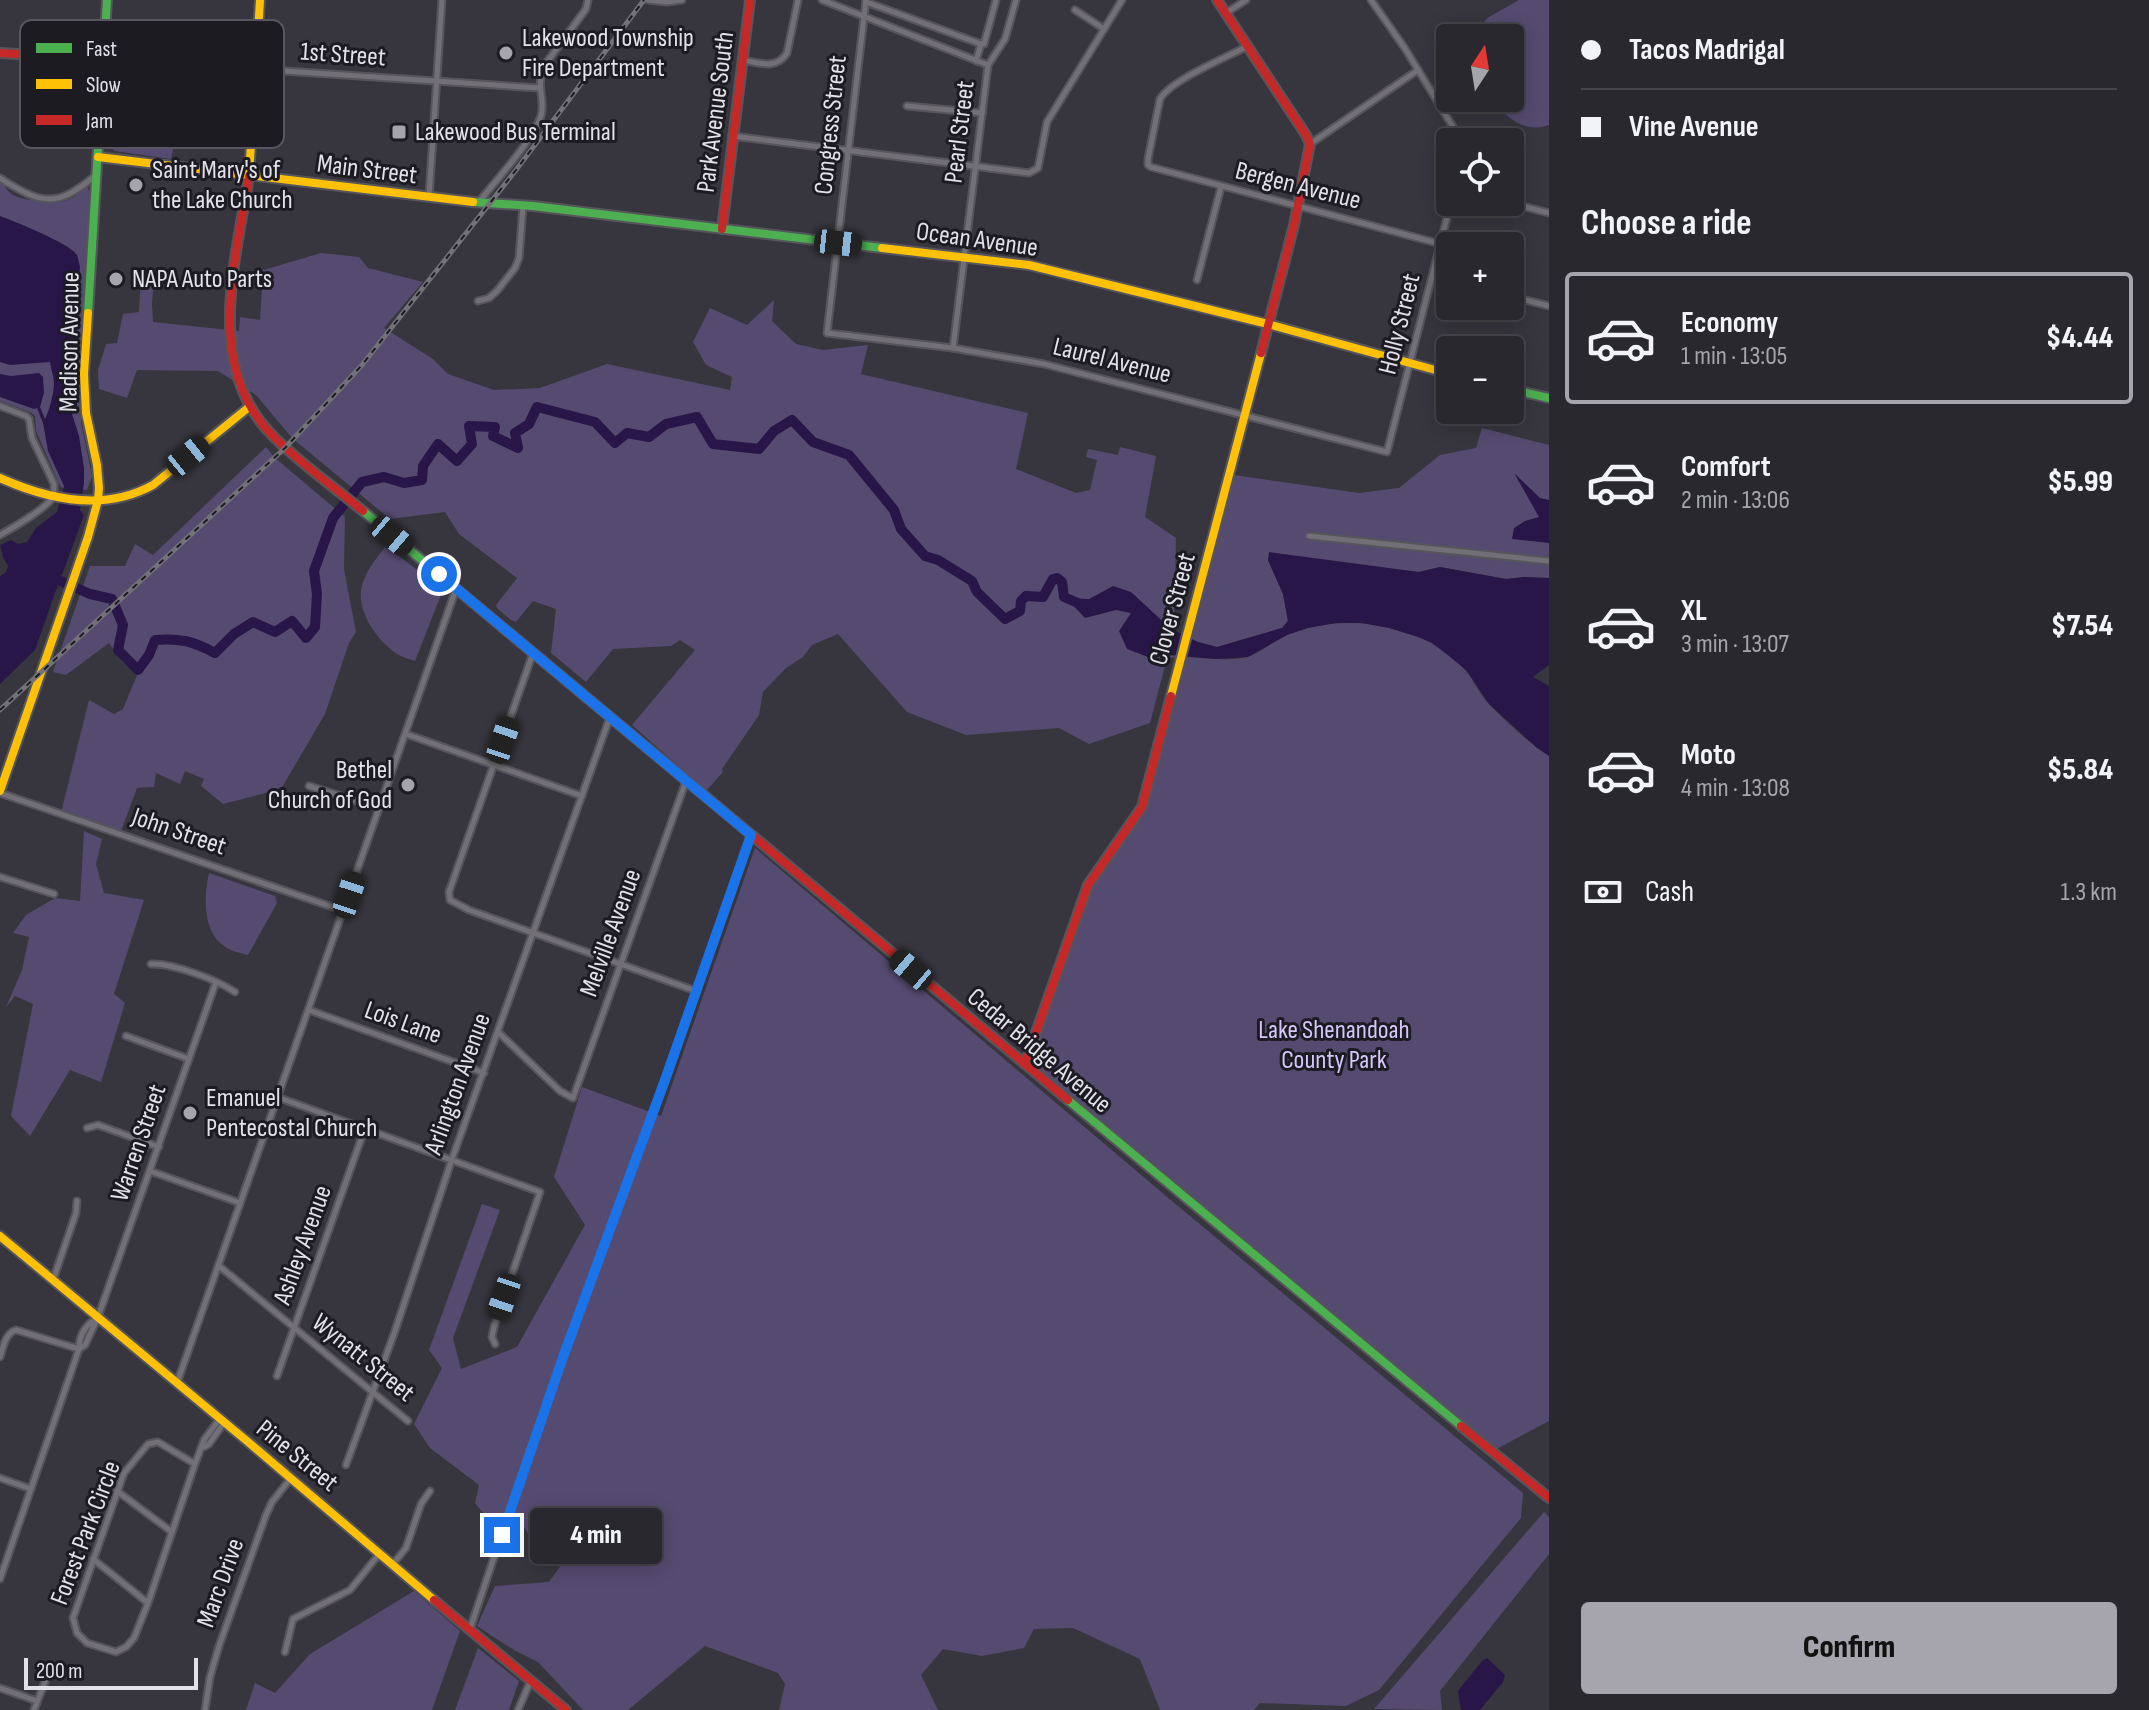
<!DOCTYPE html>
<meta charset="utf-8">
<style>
:root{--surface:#29282e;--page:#313036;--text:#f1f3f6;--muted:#a5a6aa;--line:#45444a;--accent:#a6a4ad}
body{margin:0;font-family:"Sofia Sans Condensed",sans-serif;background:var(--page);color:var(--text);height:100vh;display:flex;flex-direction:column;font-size:30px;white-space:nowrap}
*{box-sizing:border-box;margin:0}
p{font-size:26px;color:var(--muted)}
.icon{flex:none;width:44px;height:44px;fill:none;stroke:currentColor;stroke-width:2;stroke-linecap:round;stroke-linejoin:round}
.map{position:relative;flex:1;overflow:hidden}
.details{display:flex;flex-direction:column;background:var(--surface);width:600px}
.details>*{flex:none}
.banner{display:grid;align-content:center;height:176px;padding:0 32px;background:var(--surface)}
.needle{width:52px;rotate:12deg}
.buttons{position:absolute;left:1436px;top:24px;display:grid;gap:16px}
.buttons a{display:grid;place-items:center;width:88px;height:88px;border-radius:8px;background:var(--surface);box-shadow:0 4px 20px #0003,0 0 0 2px var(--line);font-size:40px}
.scale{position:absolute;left:24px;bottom:20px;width:174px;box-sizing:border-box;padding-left:8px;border:4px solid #e2e0e9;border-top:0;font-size:22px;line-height:28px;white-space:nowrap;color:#e2e0e9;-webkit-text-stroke:6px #1d1b22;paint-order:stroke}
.end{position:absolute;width:36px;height:36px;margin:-18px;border:10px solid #1a73e8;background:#fff;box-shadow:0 0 0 4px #fff}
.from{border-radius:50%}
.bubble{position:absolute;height:56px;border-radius:8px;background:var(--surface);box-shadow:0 4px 20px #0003,0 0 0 2px var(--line);font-size:26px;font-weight:800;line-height:56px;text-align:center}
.car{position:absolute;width:24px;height:48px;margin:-24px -12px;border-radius:10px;box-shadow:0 0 6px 2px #0007;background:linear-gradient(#222 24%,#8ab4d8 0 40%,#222 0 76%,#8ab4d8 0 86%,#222 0)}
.banner b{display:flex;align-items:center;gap:28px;height:76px;font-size:30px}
.banner b+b{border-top:2px solid var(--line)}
.banner i{width:20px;height:20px;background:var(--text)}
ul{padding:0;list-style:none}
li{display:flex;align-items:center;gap:24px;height:132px;margin:0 16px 12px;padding:0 16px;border:4px solid transparent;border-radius:8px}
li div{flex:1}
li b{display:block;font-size:30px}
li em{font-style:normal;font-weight:800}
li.selected{border-color:var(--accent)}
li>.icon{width:72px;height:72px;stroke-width:1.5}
h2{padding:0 32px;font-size:36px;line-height:96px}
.pay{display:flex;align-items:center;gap:20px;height:88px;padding:0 32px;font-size:30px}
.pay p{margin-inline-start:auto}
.cta{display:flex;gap:16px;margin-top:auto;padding:16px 32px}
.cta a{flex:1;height:92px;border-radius:8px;background:var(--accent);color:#111;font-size:32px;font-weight:800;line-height:92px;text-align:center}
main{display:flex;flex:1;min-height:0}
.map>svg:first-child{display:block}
</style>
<main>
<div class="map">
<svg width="1549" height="1710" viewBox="0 0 1549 1710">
<rect width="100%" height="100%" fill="#37363e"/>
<!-- green -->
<g fill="#554b70">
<path d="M 1519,0 L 1549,0 L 1549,125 C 1524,134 1505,117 1492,98 L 1510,98 L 1510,38 L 1467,38 L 1489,17 Z"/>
<path d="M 107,116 L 145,119 L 162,126 L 173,149 L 171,159 L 115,151 C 102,143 106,130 107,116 Z"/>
<path d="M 0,179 C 3,182 7,191 11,194 C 16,197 24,199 30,200 C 51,205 76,205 86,182 L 91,197 L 81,386 L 81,422 L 92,476 L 87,490 L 66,490 L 60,486 L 36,431 L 35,416 L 30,412 L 0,401 Z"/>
<path d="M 321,253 L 359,257 L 368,268 L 423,282 L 384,328 L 433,359 L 448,374 L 494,390 L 540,388 L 607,364 L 730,390 L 732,377 L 706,365 L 693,342 L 710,308 L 747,325 L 774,300 L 772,321 L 796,344 L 823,350 L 868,345 L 861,374 L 1028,413 L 1016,469 L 1076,493 L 1090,490 L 1097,460 L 1086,457 L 1088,449 L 1118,455 L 1120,447 L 1156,456 L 1145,517 L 1176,538 L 1174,630 L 1191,638 L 1234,475 L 1359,493 L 1399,488 L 1440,455 L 1476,448 L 1482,428 L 1549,445 L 1549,578 L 1524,577 L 1506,579 L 1440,567 L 1419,572 L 1268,560 L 1283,594 L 1288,621 L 1282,628 L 1217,647 L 1198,642 L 1169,655 C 1189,657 1228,662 1247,657 C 1260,653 1272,642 1285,636 C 1326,616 1392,620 1432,643 C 1445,651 1460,662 1469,675 C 1476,685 1481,696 1489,704 C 1507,723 1528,742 1549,756 L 1549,1421 L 1491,1452 L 1025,1064 L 1088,885 L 1136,819 L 1147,809 L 1186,657 L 1167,658 L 1150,723 L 1089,744 L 1059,728 L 966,735 L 907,712 L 838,634 L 812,645 L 803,657 L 786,668 L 763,692 L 759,715 L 722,769 L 723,772 L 706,791 L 632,725 L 695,650 L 680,640 L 671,646 L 613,649 L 586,682 L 551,653 L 556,609 L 533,601 L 516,622 L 511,620 L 497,608 L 496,605 L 517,578 L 459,534 L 445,512 L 390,519 L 292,438 L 256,395 L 218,371 L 137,370 L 127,398 L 99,389 L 98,370 L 106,344 L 117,343 L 123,314 L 139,312 L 141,276 L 154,276 L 152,304 L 153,322 L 239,331 L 240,317 L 260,320 L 262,289 L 272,290 L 273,280 L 257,272 Z"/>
<polygon points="266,447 274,457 345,517 344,569 356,632 349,643 325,714 281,789 223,804 201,786 204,779 185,771 180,784 156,773 154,787 137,788 120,834 60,817 89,700 114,714 123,709 138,673 122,662 109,643 66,675 53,672 90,566 125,566 135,544 153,555"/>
<path d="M 386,546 L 443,590 L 415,661 C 409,659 402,657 397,654 C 378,641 358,614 361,590 C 364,573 375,560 386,546 Z"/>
<polygon points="84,831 102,839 96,864 104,893 144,900 114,994 125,1003 101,1082 70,1070 30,1136 11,1116 33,1004 15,996 6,1007 22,970 29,937 13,933 26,915 55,898 80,901"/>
<polygon points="755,848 1166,1196 1523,1493 1521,1518 1379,1690 1346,1706 1260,1703 1254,1710 1160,1710 1140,1659 1073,1628 1034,1629 1024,1648 982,1656 943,1649 921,1675 938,1710 779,1710 785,1684 778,1673 705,1646 628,1710 583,1710 538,1662 514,1650 477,1626 495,1586 549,1582 564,1561 535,1547 525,1528 483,1513 475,1503 479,1485 430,1448 414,1424 442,1368 429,1350 482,1204 500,1210 453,1338 461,1369 517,1347 585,1225 554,1177 582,1087 661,1116"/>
<path d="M 209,873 L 275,896 L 277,903 L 248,955 C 241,953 230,951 224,946 C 202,931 204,895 209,873 Z"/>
<polygon points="1544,1512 1549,1517 1549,1554 1440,1691 1442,1710 1374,1709"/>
<polygon points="414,1591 460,1631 432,1710 246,1710 255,1683 275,1693 310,1654"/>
<polygon points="478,1648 519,1681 509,1710 455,1710"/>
</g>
<!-- water -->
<g fill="#291648">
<path d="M 0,216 C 14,221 71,244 77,255 C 77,255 80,266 80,267 L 75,336 L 72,342 L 72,352 L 76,368 L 68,401 L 79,436 L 84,468 L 84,483 L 80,510 L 84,515 L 62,575 L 58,576 L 55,580 L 58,587 L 56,590 L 35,650 L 0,684 L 0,576 L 6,572 L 8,566 L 3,557 L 0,545 L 11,540 L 18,544 L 27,542 L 36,528 L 57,512 L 64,486 L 48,451 L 43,423 L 37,408 L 34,409 L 0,397 L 0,374 L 11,376 L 39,373 L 43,377 L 44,393 L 40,407 L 45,419 C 49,412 54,392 54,384 C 54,377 51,369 50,362 L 10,365 L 0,362 Z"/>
<polygon points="1514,473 1540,498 1549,500 1549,543 1512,539 1514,528 1525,521 1539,517"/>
<polygon points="1269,552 1419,572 1440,567 1506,579 1524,577 1549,578 1549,665 1533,677 1549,686 1549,756 1536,747 1489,704 1467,671 1449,656 1432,643 1418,637 1389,628 1362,623 1336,623 1308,628 1287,635 1248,657 1217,659 1170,655 1148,657 1127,649 1119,631 1131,613 1116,610 1085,618 1066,598 1089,599 1113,586 1131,592 1170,628 1198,642 1217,647 1282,628 1288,621 1283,594 1268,560"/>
<polygon points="1487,1658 1505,1675 1503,1682 1480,1710 1461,1710 1458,1691 1482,1661"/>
</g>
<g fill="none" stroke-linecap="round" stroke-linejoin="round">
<!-- river -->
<path stroke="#291648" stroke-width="10" d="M 45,574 L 90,594 L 112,599 L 123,625 L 118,650 L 138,670 L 149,655 L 155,640 C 180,638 193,641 215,653 L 234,634 L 253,622 L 275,632 L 292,621 L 306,638 L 315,627 L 317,594 L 314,571 L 333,518 L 362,482 L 384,477 L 404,483 L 422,480 L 423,466 L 438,444 L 457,461 L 472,444 L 469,426 L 495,427 L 493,436 L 518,448 L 515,433 L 529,424 L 537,407 L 595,422 L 615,443 L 627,433 L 649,437 L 666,424 L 697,417 L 713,444 L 759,449 L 774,431 L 792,420 L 813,442 L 849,455 L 894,510 L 901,529 L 925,556 L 938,560 L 972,581 L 977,592 L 1005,619 L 1020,611 L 1021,601 L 1026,596 L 1043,597 L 1053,579 L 1057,578 L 1062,582 L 1064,597 L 1078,603"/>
<!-- street casing -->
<g stroke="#56555c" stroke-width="9">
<g id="street">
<polyline points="648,0 667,2 682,0"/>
<polyline points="822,0 988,65"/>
<polyline points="866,0 827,333 953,348 1044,364 1387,452 1451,202"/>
<polyline points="1371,0 1404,47 1458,135 1461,142"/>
<polyline points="866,2 981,44"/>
<polyline points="1075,10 1104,29"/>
<polyline points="1226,13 1246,0"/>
<path d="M 1248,46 C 1227,57 1171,80 1160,99 L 1148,159 L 1148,165 L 1151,167 L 1441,244"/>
<polyline points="103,59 539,88"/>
<path d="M 743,60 C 760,63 776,70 787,53 L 798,0"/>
<polyline points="976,61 981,44 984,44 996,0"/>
<polyline points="907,106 982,113"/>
<polyline points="732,136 1029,173 1038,168 1047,122 1122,0"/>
<polyline points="1310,144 1418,70"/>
<path d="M 0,178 C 42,205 57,208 96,175"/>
<polyline points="429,197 442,0"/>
<polyline points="1506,202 1549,213"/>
<path d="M 478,203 C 496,180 532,142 541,116 C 546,98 535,88 544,66 L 586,9 L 588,0"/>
<polyline points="1197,280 1221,187"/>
<polyline points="1510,296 1549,306"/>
<polyline points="478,301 489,298 497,291 515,268 519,258 523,206"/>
<polyline points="953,348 988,65 1005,39 1016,0"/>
<path d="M 0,406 L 26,416 L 29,419 L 32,438 L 54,484 C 54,487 54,495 53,497 C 47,508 11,529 0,535"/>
<polyline points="1309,536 1549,561"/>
<polyline points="533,653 449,892 450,900 469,910 696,991"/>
<polyline points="406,734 582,796"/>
<polyline points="309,786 379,808"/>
<polyline points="0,793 344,911"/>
<polyline points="0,877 54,894"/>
<path d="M 151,964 C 173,963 217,980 235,992"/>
<polyline points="309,1010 484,1073"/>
<polyline points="498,1032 560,1091 573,1098 686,781"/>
<polyline points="126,1036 189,1059"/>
<polyline points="277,1097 540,1192 494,1327 492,1337 495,1344"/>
<polyline points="87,1128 98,1125 159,1147"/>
<polyline points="150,1171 240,1203"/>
<polyline points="219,1266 408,1421"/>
<polyline points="53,1280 76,1213 77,1201"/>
<polyline points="98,1317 216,982"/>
<path d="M 0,1357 C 3,1348 5,1333 16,1330 L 79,1349"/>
<polyline points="277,1376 365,1128"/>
<polyline points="177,1383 456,589"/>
<polyline points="204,1447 209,1444 224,1423"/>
<polyline points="195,1464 158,1442 148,1444 124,1473 73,1618 77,1633 87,1643 116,1652 126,1647 134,1638 148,1603 195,1464 204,1440 219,1420"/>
<polyline points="346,1465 395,1331 452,1159 610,717"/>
<polyline points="0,1478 31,1489"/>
<polyline points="117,1491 172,1532"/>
<polyline points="93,1559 148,1603"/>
<polyline points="392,1565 406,1548 421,1504 430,1491"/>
<path d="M 0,1579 L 79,1349 C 79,1334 86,1325 98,1317 L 85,1345 L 79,1349"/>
<polyline points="470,1629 532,1444 665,1080 751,836"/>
<polyline points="285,1652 293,1619 350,1590 380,1553"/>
<polyline points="0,1688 37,1701"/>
<polyline points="34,1710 50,1669"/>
<polyline points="205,1710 210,1677 219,1646 266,1515 272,1502 291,1478"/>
<polyline points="518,1710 531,1680"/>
</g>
</g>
<!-- fast casing -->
<g stroke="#56555c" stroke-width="12">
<g id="fast">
<polyline points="473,202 533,206 882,248"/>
<polyline points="88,313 107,0"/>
<polyline points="1510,389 1549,398"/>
<polyline points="363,511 754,837"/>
<polyline points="1068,1100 1461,1426"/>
</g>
</g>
<!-- slow casing -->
<g stroke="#56555c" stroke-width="12">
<g id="slow">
<polyline points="98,157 473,202"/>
<polyline points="249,176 260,0"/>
<polyline points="882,248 1029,265 1268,324 1450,374"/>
<path d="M 0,478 C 49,500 104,512 153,485 L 249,407"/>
<polyline points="1171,696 1261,353"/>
<polyline points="0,791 88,537 98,500 99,488 97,465 86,413 84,374 88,313"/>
<polyline points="0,1236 247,1441 434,1600"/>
</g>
</g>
<!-- jam casing -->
<g stroke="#56555c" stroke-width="12">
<g id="jam">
<polyline points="1217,0 1306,135 1310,144 1294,225 1261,353"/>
<polyline points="0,53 103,59"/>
<path d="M 249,176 C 236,261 203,368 274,437 C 301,464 334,487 363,511"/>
<polyline points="722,229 750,0"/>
<polyline points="754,837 1068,1100"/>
<polyline points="1025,1064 1088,885 1142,807 1171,696"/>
<polyline points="1461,1426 1549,1498"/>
<polyline points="434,1600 566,1710"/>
</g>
</g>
<!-- street -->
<use href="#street" stroke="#727076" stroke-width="5"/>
<!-- fast -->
<use href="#fast" stroke="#4caf50" stroke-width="8"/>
<!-- slow -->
<use href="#slow" stroke="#ffc107" stroke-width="8"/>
<!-- jam -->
<use href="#jam" stroke="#c62828" stroke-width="8"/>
<!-- rail casing -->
<g stroke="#737278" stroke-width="5">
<polyline id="rail" points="0,710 285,448 362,365 516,170 644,0"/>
</g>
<!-- rail -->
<use href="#rail" stroke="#1d1b22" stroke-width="2" stroke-dasharray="6" stroke-linecap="butt"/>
</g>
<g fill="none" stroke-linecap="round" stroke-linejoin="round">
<!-- route -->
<polyline stroke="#1a73e8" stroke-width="10" points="439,574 751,835 665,1080 563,1357 502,1535"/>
</g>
<!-- markers -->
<g fill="#a6a4ad" stroke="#1d1b22" stroke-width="3">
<circle cx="506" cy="53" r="8"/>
<rect x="391" y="124" width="16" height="16" rx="4"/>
<circle cx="136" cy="185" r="8"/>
<circle cx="116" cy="279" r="8"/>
<circle cx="408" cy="785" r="8"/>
<circle cx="190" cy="1113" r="8"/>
</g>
<g text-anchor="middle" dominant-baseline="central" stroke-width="6" stroke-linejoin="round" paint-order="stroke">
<!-- poi labels -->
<g font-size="26" fill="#e2e0e9" stroke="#1d1b22" text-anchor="start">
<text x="522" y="38">Lakewood Township<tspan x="522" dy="30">Fire Department</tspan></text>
<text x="415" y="132">Lakewood Bus Terminal</text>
<text x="152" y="170">Saint Mary's of<tspan x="152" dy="30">the Lake Church</tspan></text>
<text x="132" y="279">NAPA Auto Parts</text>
<text x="392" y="770" text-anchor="end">Bethel<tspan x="392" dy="30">Church of God</tspan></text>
<text x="206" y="1098">Emanuel<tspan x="206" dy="30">Pentecostal Church</tspan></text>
</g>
<!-- street labels -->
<g font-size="26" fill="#e2e0e9" stroke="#1d1b22">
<text transform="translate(343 55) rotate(4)">1st Street</text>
<text transform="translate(716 112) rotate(-83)">Park Avenue South</text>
<text transform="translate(831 125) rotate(-84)">Congress Street</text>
<text transform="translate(960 132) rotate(-83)">Pearl Street</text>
<text transform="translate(367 170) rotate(7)">Main Street</text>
<text transform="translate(1298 186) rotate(14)">Bergen Avenue</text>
<text transform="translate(977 240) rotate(8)">Ocean Avenue</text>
<text transform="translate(1400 324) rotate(-76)">Holly Street</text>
<text transform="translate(70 342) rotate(-89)">Madison Avenue</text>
<text transform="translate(1112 361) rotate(14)">Laurel Avenue</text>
<text transform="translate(1173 609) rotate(-75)">Clover Street</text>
<text transform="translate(179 832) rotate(19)">John Street</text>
<text transform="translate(611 933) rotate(-70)">Melville Avenue</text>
<text transform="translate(403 1023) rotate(20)">Lois Lane</text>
<text transform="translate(1039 1051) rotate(40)">Cedar Bridge Avenue</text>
<text transform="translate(458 1084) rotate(-70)">Arlington Avenue</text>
<text transform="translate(139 1143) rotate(-71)">Warren Street</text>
<text transform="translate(303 1245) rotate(-70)">Ashley Avenue</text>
<text transform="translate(363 1358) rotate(39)">Wynatt Street</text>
<text transform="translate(297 1456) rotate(39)">Pine Street</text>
<text transform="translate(86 1533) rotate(-69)">Forest Park Circle</text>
<text transform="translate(221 1583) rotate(-70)">Marc Drive</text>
</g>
<!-- park labels -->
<g font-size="26" fill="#d5c7fc" stroke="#1d1b22">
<text x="1334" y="1030">Lake Shenandoah<tspan x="1334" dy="30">County Park</tspan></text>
</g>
</g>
<!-- legend -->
<rect x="20" y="20" width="264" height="128" rx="12" fill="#1d1b22" stroke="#58565e" stroke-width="2"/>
<rect x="36" y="43" width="36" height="10" fill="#4caf50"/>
<rect x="36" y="79" width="36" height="10" fill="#ffc107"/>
<rect x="36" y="115" width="36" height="10" fill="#c62828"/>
<g font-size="22" fill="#e2e0e9">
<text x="86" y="56">Fast</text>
<text x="86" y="92">Slow</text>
<text x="86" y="128">Jam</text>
</g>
</svg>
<div class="buttons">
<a><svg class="needle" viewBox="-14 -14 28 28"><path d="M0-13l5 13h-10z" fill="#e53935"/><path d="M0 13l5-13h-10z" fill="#a5a6aa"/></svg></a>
<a><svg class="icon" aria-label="locate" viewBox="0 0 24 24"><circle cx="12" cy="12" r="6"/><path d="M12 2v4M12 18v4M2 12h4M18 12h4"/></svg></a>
<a>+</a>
<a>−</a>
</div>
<div class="scale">200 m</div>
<i class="end from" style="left:439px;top:574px"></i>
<i class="end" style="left:502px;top:1535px"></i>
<div class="bubble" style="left:530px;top:1508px;width:132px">4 min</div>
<i class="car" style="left:838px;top:243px;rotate:96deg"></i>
<i class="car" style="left:188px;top:456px;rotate:51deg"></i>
<i class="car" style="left:392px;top:536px;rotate:130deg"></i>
<i class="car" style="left:503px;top:740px;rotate:19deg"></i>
<i class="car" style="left:349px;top:895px;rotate:18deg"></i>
<i class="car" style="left:911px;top:970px;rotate:310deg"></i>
<i class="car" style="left:504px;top:1297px;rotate:199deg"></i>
</div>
<section class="details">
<div class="banner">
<b><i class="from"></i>Tacos Madrigal</b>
<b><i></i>Vine Avenue</b>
</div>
<h2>Choose a ride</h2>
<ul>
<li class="selected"><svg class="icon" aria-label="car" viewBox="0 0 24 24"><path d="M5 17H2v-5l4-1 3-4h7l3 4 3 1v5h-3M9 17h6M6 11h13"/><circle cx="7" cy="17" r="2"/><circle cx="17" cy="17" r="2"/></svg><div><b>Economy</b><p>1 min · 13:05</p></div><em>$4.44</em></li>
<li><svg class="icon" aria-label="car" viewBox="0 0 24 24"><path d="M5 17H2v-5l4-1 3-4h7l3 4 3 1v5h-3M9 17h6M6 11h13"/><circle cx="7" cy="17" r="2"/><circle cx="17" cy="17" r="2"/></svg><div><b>Comfort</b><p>2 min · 13:06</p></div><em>$5.99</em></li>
<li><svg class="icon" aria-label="car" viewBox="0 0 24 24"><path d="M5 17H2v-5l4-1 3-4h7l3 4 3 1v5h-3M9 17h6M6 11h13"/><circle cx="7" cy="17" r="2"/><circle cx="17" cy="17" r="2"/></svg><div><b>XL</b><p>3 min · 13:07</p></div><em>$7.54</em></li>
<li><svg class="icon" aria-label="car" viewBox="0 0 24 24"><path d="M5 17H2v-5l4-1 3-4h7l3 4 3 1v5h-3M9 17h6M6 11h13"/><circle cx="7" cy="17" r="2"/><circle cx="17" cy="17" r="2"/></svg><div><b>Moto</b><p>4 min · 13:08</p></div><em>$5.84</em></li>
</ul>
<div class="pay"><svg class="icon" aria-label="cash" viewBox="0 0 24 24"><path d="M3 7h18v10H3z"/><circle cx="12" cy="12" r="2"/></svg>Cash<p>1.3 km</p></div>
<div class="cta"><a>Confirm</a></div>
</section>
</main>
